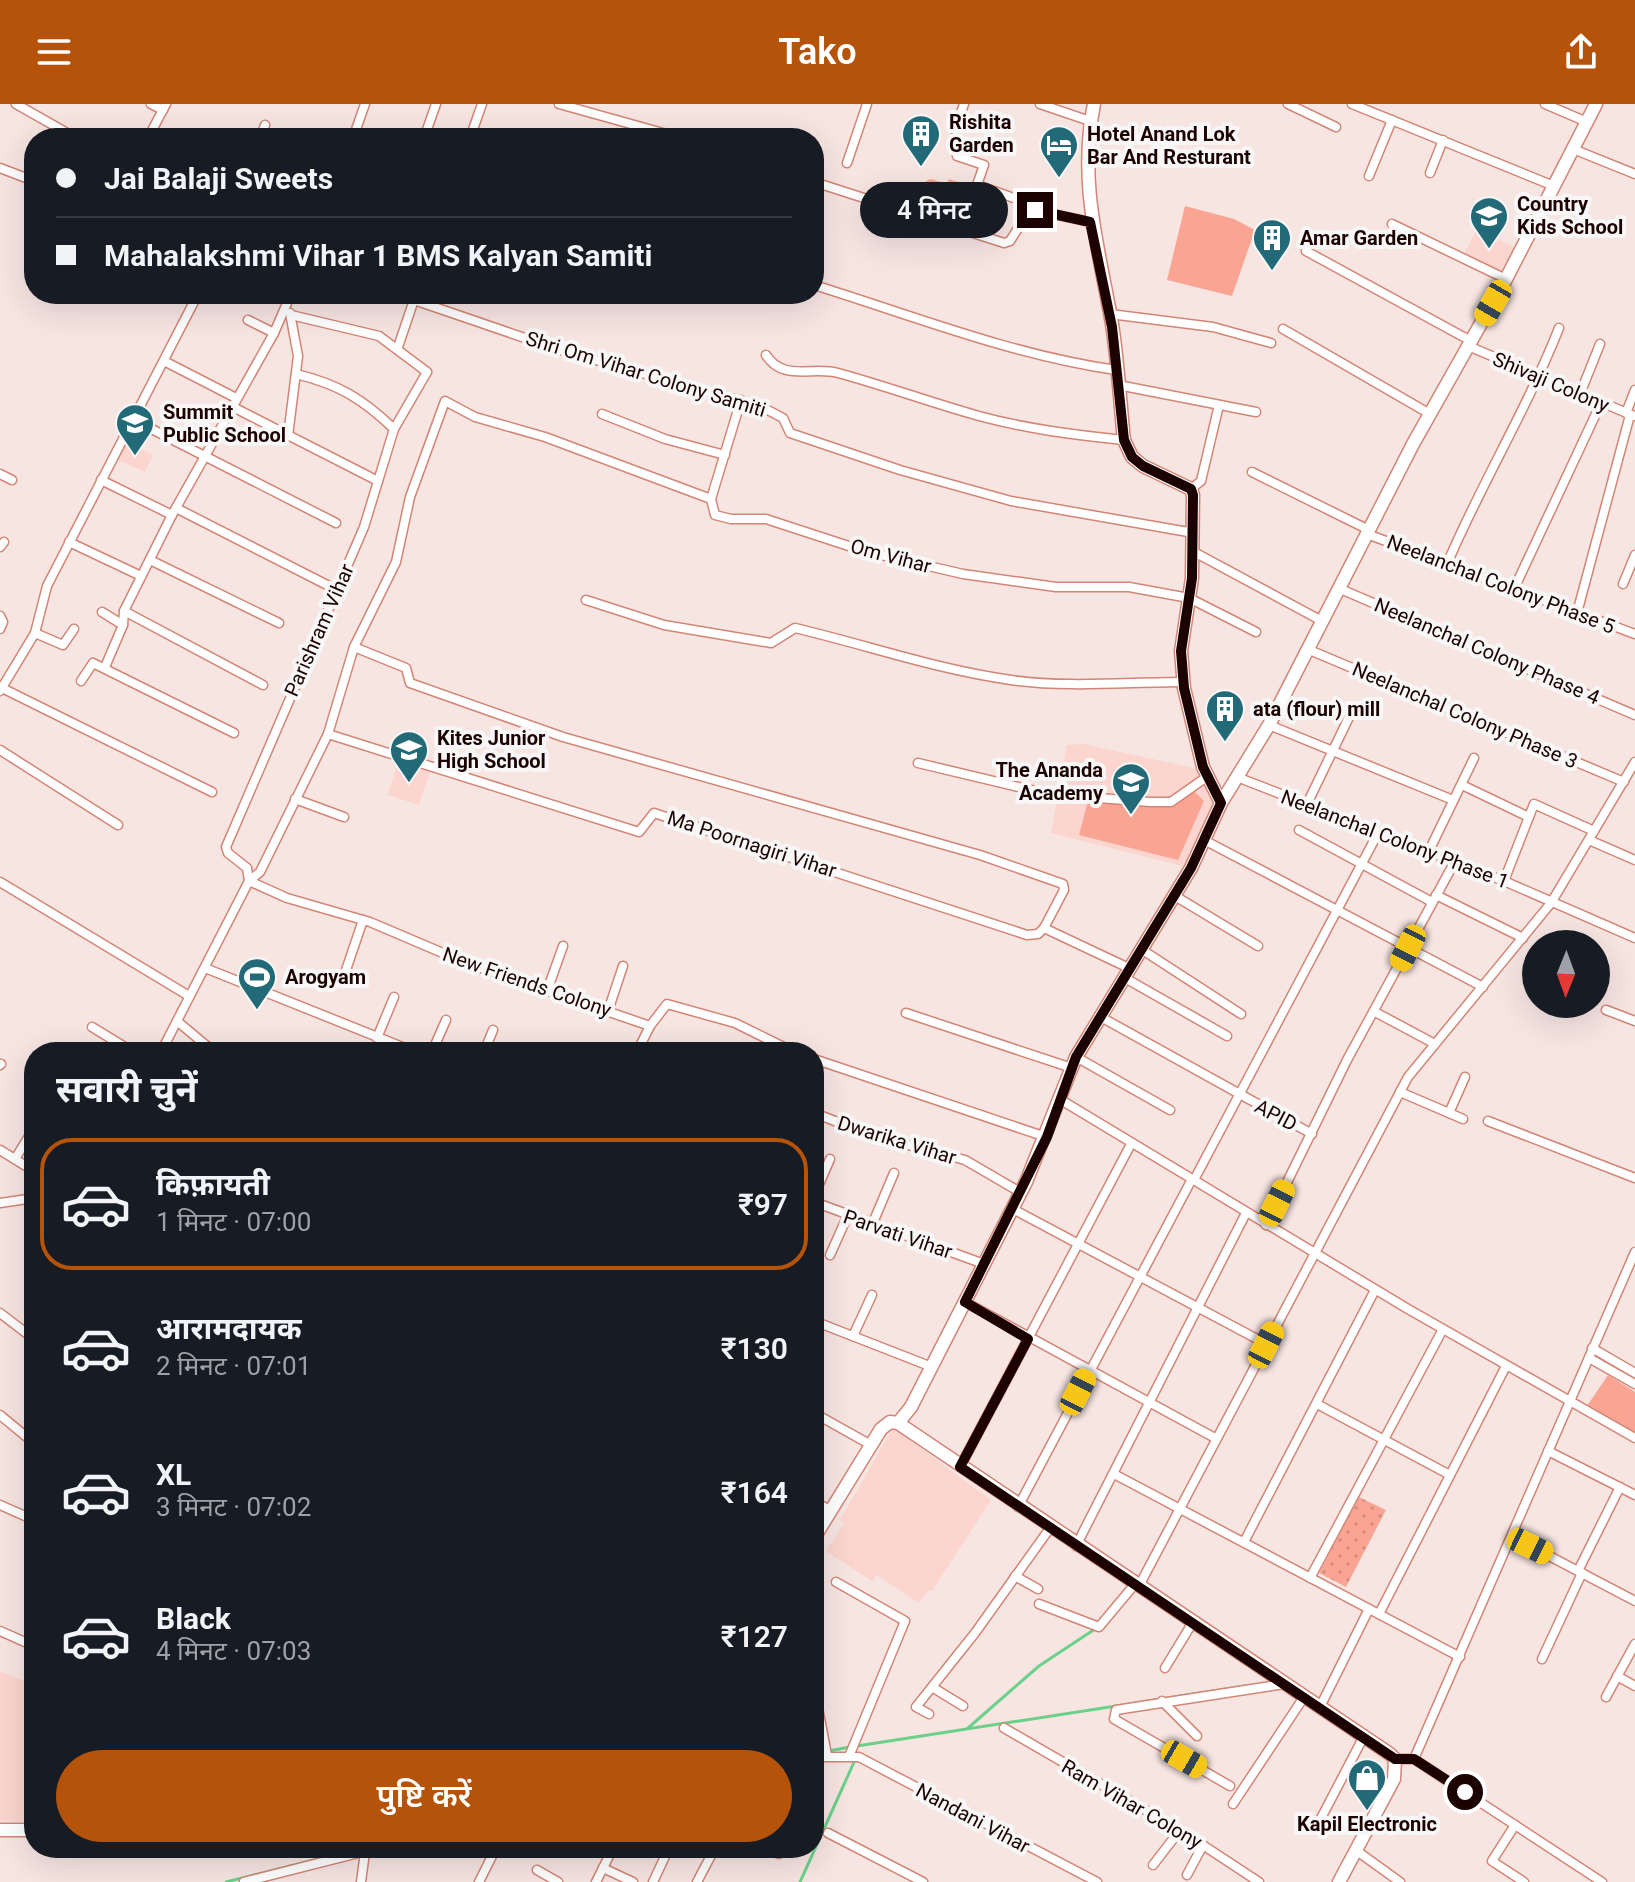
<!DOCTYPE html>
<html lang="hi">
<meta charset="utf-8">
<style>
:root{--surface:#171b24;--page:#20242c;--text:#f1f3f6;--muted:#9ea1a6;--line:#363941;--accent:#b45309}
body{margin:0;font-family:Roboto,"Noto Sans Devanagari",sans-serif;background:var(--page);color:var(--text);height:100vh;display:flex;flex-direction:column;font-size:30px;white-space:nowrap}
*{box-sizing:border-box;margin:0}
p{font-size:26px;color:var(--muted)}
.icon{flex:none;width:44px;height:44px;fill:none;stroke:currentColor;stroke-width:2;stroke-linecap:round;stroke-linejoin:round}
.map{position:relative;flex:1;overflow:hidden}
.drawer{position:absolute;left:24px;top:938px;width:800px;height:816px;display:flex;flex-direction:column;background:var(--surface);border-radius:32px;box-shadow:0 8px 32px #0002}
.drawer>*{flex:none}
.guide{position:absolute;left:24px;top:24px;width:800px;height:176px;border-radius:32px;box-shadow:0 8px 32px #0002;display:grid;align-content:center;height:176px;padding:0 32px;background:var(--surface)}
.needle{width:52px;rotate:181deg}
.controls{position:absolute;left:1522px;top:826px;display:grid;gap:16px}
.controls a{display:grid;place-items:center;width:88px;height:88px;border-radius:50%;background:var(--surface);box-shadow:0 8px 32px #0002;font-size:40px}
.end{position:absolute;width:36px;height:36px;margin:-18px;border:10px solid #1c0301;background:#fff;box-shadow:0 0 0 4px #fff}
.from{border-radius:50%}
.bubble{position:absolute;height:56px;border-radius:28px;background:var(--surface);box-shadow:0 8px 32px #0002;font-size:26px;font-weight:600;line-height:56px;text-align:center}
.car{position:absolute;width:24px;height:48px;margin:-24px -12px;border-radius:10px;box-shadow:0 0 6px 2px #0007;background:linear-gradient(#f5c518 24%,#345 0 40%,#f5c518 0 76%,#345 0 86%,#f5c518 0)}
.guide b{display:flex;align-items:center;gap:28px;height:76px;font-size:30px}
.guide b+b{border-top:2px solid var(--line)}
.guide i{width:20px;height:20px;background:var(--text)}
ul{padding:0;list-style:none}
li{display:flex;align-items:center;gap:24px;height:132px;margin:0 16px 12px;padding:0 16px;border:4px solid transparent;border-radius:32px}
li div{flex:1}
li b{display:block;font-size:30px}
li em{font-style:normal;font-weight:600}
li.selected{border-color:var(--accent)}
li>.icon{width:72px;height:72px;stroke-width:1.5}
h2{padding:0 32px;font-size:36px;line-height:96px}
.action{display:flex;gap:16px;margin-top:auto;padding:16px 32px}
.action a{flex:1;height:92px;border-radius:48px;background:var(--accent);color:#fff;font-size:32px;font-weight:600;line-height:92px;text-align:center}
header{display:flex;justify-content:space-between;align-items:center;height:104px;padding:0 32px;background:var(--accent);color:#fff;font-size:36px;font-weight:600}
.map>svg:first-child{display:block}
</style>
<header><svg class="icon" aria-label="menu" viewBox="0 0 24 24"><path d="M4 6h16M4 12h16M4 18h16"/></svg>Tako<svg class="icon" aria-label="share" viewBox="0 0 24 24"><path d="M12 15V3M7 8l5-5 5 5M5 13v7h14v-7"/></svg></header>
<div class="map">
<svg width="1635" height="1778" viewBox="0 0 1635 1778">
<defs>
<pattern id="park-dots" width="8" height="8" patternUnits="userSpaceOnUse" patternTransform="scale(2)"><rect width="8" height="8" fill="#faa594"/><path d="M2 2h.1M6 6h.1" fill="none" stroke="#d68c7e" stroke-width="1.8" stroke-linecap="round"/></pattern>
</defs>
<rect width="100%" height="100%" fill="#f7e5e2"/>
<!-- built -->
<g fill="#fbd5ce">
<polygon points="1477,125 1514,143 1502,168 1464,150"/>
<polygon points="126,338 153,351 145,368 116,355"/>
<polygon points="1083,640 1199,665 1203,683 1207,683 1214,695 1186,763 1051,729 1067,641"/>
<polygon points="398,658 430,668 419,701 388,691"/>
<polygon points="893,1324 991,1396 932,1487 929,1486 919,1499 877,1471 872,1477 826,1447 845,1418 840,1416"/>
<polygon points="0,1567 34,1581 34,1718 0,1717"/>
</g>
<!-- green -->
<g fill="#faa594">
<polygon points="931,75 947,80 949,75 974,83 967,100 923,87 926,77"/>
<polygon points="1185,102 1234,115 1255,126 1232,192 1167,176"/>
<path d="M 1195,688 L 1204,697 L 1178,756 L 1079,731 L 1089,693 C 1132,700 1154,710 1195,688 Z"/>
<polygon points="1608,1271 1635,1288 1635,1331 1587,1302"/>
</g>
<!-- park -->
<polygon fill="url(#park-dots)" points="1359,1393 1386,1406 1346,1483 1319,1469"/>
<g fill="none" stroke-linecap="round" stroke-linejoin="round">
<!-- stream -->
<g stroke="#6bd18a" stroke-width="3">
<polyline points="968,1624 1039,1562 1095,1525"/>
<polyline points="857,1642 1245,1582"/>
<polyline points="818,1649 850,1643"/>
<polyline points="226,1778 354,1746"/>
<polyline points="800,1778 855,1656"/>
</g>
<!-- street casing -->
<g stroke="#d38576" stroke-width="11">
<g id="street">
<polyline points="16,0 76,34"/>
<polyline points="151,0 163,6"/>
<polyline points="559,0 681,34"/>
<polyline points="1040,0 1090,17"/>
<polyline points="1288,0 1336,23"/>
<polyline points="1352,0 1554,82"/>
<polyline points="1545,0 1587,18"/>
<polyline points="955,26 964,0"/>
<polyline points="148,34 166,0"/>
<polyline points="260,34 265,21"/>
<polyline points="353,34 365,0"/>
<polyline points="424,34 436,0"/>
<polyline points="470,34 482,0"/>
<polyline points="1573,45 1635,70"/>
<polyline points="957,52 984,61 977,81 1025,98 1029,107"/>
<polyline points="847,59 867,0"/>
<polyline points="0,64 34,77"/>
<polyline points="1430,69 1443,36"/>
<polyline points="1369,72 1392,16"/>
<polyline points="814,78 1004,139 1010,137 1029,107 1035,106 1090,118"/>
<polyline points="1392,120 1506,175"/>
<polyline points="1306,147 1471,237"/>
<path d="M 814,181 C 914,212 1012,251 1116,266"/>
<polyline points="414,196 557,245 762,303 783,314 790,329 900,366 1011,397 1194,429"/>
<polyline points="1110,210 1213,223 1271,239"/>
<polyline points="248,216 274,229"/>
<polyline points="1283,225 1430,310"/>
<polyline points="1468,242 1634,312"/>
<polyline points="398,243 416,190"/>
<path d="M 766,251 C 783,278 813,262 838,269 C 886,282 932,299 979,312 C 1027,325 1075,331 1124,336"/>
<polyline points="164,257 236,294"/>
<path d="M 296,270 C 338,280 363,295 394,325"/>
<polyline points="1118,281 1256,308"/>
<polyline points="1580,290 1600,240"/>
<polyline points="741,296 711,395 715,411 731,415 766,415 864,447 963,470 1056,483 1129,483 1189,494 1256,528"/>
<polyline points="231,302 378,377"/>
<polyline points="1626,309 1635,286"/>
<polyline points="602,310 665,335 725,351"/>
<polyline points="132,315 336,419"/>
<polyline points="288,332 298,252 290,209"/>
<polyline points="1252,368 1369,426"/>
<polyline points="0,370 12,376"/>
<polyline points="101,376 172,411"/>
<polyline points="1191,385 1201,377 1219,301"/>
<polyline points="176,404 335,485"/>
<polyline points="1367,430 1635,530"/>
<polyline points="69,438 141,472"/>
<polyline points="0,443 4,438"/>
<polyline points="1194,448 1322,517"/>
<polyline points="150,456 279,519"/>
<path d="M 1447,460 C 1481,380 1527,305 1559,224"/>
<polyline points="1623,480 1635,451"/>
<polyline points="1338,484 1635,611"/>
<polyline points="1514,485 1601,299"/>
<path d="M 586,496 L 664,521 L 771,539 L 795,524 C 867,541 938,566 1011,576 C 1068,584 1127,578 1184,578"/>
<polyline points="124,507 263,581"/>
<polyline points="102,508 123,521"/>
<polyline points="1577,509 1630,311"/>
<polyline points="0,512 3,518 0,525"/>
<polyline points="35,529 63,541 74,525"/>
<polyline points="354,543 406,564 410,579 563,633 980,751 1063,780 1064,786 1044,824"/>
<polyline points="1307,545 1624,678"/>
<polyline points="105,563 123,521 124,507 172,411 274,229 291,190"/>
<polyline points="81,577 93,559 234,629"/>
<polyline points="2,584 212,688"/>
<polyline points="0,587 35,529 47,482 198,190"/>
<polyline points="1269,621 1453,696"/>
<polyline points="328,630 639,728 654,709 1027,831 1038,830 1044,824 1131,865"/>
<polyline points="0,646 118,721"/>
<polyline points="918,659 1048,690 1150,698 1171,698 1208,672"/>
<polyline points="1237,673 1504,777 1635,834"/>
<polyline points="1462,681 1529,713"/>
<polyline points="295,695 344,713"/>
<polyline points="1307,700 1353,605"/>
<polyline points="1299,726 1432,798"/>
<polyline points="1204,736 1483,883"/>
<polyline points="1589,736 1635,756"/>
<polyline points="1428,749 1474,654"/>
<polyline points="249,777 247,764 228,749 226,743 364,423 394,325 427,268 379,232 291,211"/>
<polyline points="249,777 287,794 370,818 464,858 650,922 667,900 735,919 794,948"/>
<polyline points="1504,777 1534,700 1594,727"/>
<polyline points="0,778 189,892"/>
<polyline points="1436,791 1523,834"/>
<polyline points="1175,792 1258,842"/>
<polyline points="1144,847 1241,910"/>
<polyline points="205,864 415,948"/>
<polyline points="346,866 363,816"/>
<polyline points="1125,874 1227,932"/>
<polyline points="547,887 563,842"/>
<polyline points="1606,906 1635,917"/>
<polyline points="608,907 623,862"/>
<polyline points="1375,908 1435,940"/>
<polyline points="906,909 1072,964"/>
<polyline points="1099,912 1312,1030"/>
<polyline points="177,917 214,948"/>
<polyline points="650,922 640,942 659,948"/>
<polyline points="92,923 133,948"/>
<polyline points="377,934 394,893"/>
<polyline points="161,948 249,777 260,768 328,630 354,543 396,458 410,393 445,297 475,313 545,333 711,395"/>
<polyline points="432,948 446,916"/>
<polyline points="484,948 493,926"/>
<polyline points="1076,953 1170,1006"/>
<polyline points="814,955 1046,1033"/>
<polyline points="0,961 1,960"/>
<polyline points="1400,988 1463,1015"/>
<polyline points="1061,996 1408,1205 1635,1334"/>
<polyline points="814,1009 874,1032 965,1056 1020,1088"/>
<polyline points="1449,1009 1465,973"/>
<polyline points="1488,1017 1635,1074"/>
<polyline points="0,1046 34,1067"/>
<polyline points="15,1055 34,1024"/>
<polyline points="1194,1076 1378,729"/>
<polyline points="814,1092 830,1055"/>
<polyline points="814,1098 984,1160"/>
<polyline points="0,1099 34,1094"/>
<polyline points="1011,1104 1259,1236"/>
<polyline points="872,1121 894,1069"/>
<polyline points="1266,1121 1347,956 1454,759"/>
<polyline points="830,1151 847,1113"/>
<polyline points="965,1198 1215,1334"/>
<polyline points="0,1209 34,1235"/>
<polyline points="814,1217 932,1263"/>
<polyline points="853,1232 872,1191"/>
<polyline points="1592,1244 1635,1269"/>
<polyline points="1589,1254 1635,1280"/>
<polyline points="1317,1300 1450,1371"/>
<polyline points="814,1309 871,1341"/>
<polyline points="0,1311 34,1339"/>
<polyline points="1548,1347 1635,1391"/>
<polyline points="960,1363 1131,1040"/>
<polyline points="1114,1370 1460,1553"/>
<polyline points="814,1398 831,1406"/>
<polyline points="0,1401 34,1416"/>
<polyline points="1018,1403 1192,1075"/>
<polyline points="1513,1433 1635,1497"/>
<polyline points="1244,1438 1375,1186"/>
<polyline points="1076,1442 1246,1109"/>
<polyline points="1578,1467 1620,1383"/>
<polyline points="1015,1472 1038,1485"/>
<polyline points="1310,1474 1443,1225"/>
<polyline points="836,1478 905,1517 850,1650"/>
<polyline points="1139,1482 1408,973 1551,799 1635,658"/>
<polyline points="1039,1500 1099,1523 1135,1480"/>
<polyline points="1379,1510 1506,1262"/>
<polyline points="0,1527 34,1542"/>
<polyline points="1542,1555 1582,1469"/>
<polyline points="1165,1564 1193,1518"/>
<polyline points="1617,1572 1635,1582"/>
<polyline points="814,1583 827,1651"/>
<polyline points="932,1583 963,1602"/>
<polyline points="1606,1593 1635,1540"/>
<polyline points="1162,1597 1197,1632"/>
<polyline points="1320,1603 1369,1505"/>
<polyline points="929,1610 916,1603 975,1529 1050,1424"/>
<polyline points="1004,1624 1180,1726 1259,1778"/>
<polyline points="814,1653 859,1653 1097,1778"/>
<polyline points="1395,1655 1414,1655 1602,1778"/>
<polyline points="1414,1655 1635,1148"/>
<polyline points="1230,1682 1114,1615 1116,1606 1284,1580"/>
<polyline points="1233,1700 1304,1593"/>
<polyline points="1318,1720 1364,1632"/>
<polyline points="1515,1721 1492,1757 1524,1778"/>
<polyline points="828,1729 923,1778"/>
<polyline points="765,1744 779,1750"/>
<polyline points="1357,1747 1400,1778"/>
<polyline points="1153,1761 1180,1726"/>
<polyline points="603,1764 633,1778"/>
<polyline points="537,1766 558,1778"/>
<polyline points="1187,1771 1203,1741"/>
<polyline points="244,1778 378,1744"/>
<polyline points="361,1778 365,1748"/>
<polyline points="479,1778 496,1744"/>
<polyline points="596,1778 613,1744"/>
<polyline points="653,1778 669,1744"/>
<polyline points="697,1778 715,1744"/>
</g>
</g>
<!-- secondary casing -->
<g stroke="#d38576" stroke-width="15">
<g id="secondary">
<path d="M 1094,0 C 1078,79 1099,144 1112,220 C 1118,258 1120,298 1124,336 L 1132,353 L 1143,362 L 1191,385 L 1193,391 L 1192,474 L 1181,547 L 1184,584 L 1203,663 L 1221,699"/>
<polyline points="898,1319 911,1303 1026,1078 1076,953 1191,764 1221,699 1269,621 1413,340 1506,175 1596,0"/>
<polyline points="814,1434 881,1325 890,1318 898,1319 1390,1650 1395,1655 1394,1675 1339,1778"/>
<polyline points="0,1726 34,1726"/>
</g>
</g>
<!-- street -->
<use href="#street" stroke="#fff" stroke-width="8"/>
<!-- secondary -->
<use href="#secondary" stroke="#fff" stroke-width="12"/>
</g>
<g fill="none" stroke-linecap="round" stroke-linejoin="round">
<!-- route -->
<polyline stroke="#1c0301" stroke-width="10" points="1035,106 1090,118 1112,223 1124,336 1132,353 1143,362 1191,385 1193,391 1192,474 1181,547 1184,584 1203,663 1221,699 1191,764 1076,953 1047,1033 965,1198 1028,1235 960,1363 1395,1655 1414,1655 1465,1688"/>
</g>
<!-- icons -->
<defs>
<g id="building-pin" transform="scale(2)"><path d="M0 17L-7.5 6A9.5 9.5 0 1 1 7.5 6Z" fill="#226a77" stroke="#f7f7f7"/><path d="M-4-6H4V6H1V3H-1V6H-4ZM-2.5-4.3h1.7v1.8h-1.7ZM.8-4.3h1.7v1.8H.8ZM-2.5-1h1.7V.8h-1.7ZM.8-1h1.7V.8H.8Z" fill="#fff"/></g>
<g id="hotel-pin" transform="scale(2)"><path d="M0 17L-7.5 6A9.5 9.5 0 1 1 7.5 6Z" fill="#226a77" stroke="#f7f7f7"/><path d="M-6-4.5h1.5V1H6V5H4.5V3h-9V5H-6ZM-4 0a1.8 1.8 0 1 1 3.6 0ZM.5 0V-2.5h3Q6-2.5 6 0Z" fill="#fff"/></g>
<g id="school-pin" transform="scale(2)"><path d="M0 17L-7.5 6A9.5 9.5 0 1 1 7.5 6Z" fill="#226a77" stroke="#f7f7f7"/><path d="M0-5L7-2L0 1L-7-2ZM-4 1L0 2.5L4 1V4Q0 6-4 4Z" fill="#fff"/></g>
<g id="stadium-pin" transform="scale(2)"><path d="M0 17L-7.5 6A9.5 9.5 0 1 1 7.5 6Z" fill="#226a77" stroke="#f7f7f7"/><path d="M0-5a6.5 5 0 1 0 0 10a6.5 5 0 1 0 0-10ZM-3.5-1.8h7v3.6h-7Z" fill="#fff"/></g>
<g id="shop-pin" transform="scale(2)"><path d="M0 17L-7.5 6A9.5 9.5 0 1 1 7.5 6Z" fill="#226a77" stroke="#f7f7f7"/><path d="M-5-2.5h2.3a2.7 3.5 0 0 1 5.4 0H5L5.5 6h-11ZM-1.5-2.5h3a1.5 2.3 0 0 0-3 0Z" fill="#fff"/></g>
</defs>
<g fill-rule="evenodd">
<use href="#building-pin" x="921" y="30"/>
<use href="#hotel-pin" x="1059" y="41"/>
<use href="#school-pin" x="1489" y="112"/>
<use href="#building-pin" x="1272" y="134"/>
<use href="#school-pin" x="135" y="319"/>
<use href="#building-pin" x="1225" y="605"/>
<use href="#school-pin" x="409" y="646"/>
<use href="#school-pin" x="1131" y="678"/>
<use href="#stadium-pin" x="257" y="873"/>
<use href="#shop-pin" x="1367" y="1674"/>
</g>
<g text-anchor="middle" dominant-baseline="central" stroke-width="8" stroke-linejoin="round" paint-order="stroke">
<!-- poi labels -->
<g font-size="20" font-weight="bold" fill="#1c0301" stroke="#f7f7f7" text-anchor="start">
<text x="949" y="18">Rishita<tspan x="949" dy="23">Garden</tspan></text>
<text x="1087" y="30">Hotel Anand Lok<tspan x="1087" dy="23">Bar And Resturant</tspan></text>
<text x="1517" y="100">Country<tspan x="1517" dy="23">Kids School</tspan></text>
<text x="1300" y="134">Amar Garden</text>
<text x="163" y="308">Summit<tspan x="163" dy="23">Public School</tspan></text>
<text x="1253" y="605">ata (flour) mill</text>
<text x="437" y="634">Kites Junior<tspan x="437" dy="23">High School</tspan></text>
<text x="1103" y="666" text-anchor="end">The Ananda<tspan x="1103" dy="23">Academy</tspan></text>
<text x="285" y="873">Arogyam</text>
<text x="1367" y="1720" text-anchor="middle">Kapil Electronic</text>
</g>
<!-- street labels -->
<g font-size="20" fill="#1c0301" stroke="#f7f7f7">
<text transform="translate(646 270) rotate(17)">Shri Om Vihar Colony Samiti</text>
<text transform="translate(1551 278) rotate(23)">Shivaji Colony</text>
<text transform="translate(891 452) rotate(15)">Om Vihar</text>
<text transform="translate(1501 480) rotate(21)">Neelanchal Colony Phase 5</text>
<text transform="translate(319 526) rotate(-66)">Parishram Vihar</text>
<text transform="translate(1487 547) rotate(23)">Neelanchal Colony Phase 4</text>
<text transform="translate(1465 611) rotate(23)">Neelanchal Colony Phase 3</text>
<text transform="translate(1395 735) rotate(21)">Neelanchal Colony Phase 1</text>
<text transform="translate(752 740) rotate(18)">Ma Poornagiri Vihar</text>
<text transform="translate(527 878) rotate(19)">New Friends Colony</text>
<text transform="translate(1276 1011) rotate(28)">APID</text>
<text transform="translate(897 1036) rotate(17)">Dwarika Vihar</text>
<text transform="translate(898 1130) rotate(19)">Parvati Vihar</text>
<text transform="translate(1132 1700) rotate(30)">Ram Vihar Colony</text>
<text transform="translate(973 1714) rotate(28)">Nandani Vihar</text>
</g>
</g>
</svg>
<div class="controls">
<a><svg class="needle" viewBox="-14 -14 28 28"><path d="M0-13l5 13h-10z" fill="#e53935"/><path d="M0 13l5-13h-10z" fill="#9ea1a6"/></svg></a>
</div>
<i class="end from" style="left:1465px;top:1688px"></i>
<i class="end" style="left:1035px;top:106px"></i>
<div class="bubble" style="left:860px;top:78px;width:148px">4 मिनट</div>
<i class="car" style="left:1493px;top:199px;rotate:210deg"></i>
<i class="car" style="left:1408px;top:844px;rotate:207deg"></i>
<i class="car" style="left:1277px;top:1099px;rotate:26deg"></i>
<i class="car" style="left:1266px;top:1241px;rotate:27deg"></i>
<i class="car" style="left:1078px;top:1288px;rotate:27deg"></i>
<i class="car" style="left:1530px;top:1442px;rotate:116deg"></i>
<i class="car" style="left:1184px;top:1655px;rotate:120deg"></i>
<div class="guide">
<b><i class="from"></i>Jai Balaji Sweets</b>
<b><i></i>Mahalakshmi Vihar 1 BMS Kalyan Samiti</b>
</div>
<section class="drawer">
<h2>सवारी चुनें</h2>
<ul>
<li class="selected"><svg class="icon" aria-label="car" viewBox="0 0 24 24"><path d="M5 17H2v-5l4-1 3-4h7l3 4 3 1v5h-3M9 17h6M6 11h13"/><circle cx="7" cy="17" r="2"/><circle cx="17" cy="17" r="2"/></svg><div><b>किफ़ायती</b><p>1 मिनट · 07:00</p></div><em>₹97</em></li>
<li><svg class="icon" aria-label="car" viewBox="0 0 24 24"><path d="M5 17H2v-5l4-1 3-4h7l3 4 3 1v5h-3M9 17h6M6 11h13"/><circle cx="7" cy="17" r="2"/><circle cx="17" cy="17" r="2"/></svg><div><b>आरामदायक</b><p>2 मिनट · 07:01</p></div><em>₹130</em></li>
<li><svg class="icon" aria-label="car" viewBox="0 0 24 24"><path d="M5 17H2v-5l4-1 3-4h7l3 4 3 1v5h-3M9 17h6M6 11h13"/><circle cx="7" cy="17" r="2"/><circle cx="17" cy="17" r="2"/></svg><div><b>XL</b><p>3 मिनट · 07:02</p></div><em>₹164</em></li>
<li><svg class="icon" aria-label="car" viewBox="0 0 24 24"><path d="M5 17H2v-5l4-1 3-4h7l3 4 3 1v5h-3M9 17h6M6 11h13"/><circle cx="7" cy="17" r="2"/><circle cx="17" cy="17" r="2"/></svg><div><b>Black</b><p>4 मिनट · 07:03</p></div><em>₹127</em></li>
</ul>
<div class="action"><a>पुष्टि करें</a></div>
</section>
</div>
